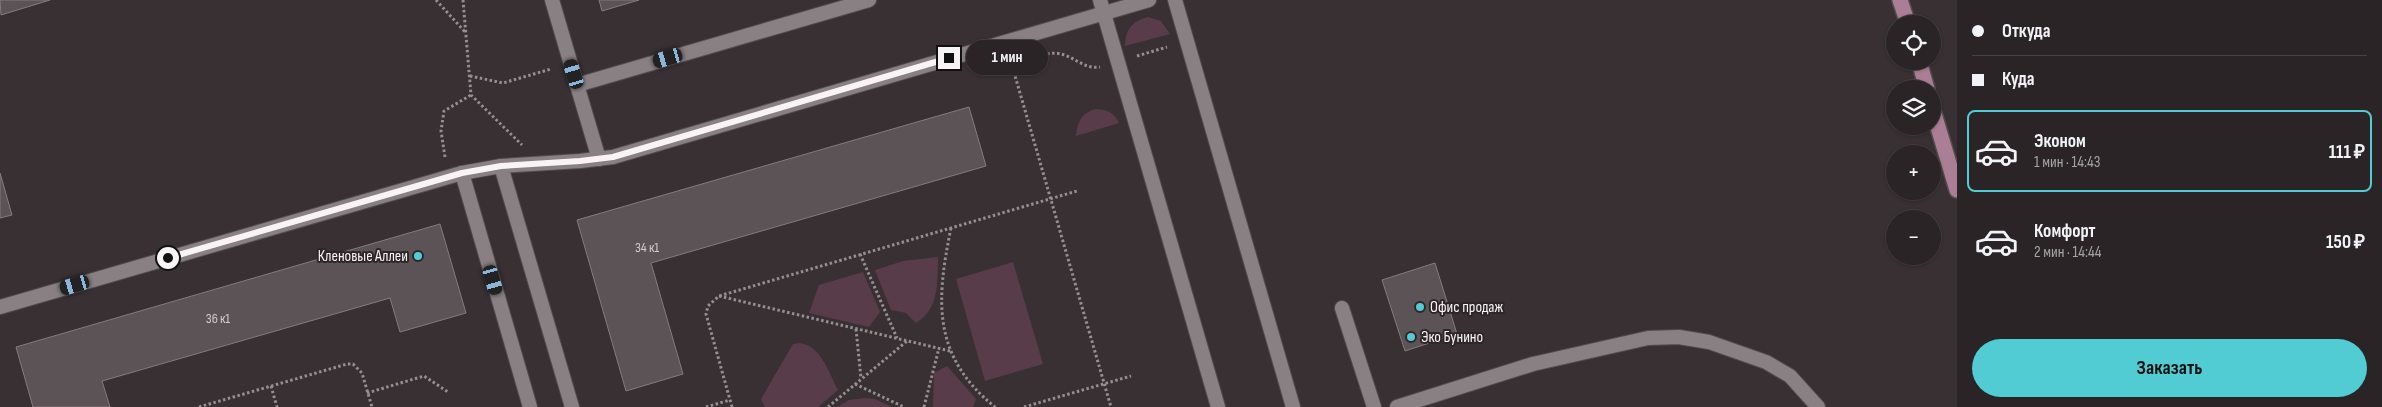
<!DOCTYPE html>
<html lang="ru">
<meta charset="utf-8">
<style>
:root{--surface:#2a2426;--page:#363032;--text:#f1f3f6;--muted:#a5a4a7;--line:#464143;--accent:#51ccd2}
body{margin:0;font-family:"Sofia Sans Condensed",sans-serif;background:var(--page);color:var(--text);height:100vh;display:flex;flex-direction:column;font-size:19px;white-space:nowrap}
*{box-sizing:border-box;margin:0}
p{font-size:16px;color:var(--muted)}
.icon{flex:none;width:28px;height:28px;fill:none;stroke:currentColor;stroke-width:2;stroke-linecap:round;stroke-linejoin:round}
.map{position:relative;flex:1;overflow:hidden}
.side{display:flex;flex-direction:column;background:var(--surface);width:425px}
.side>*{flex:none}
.guide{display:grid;align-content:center;height:110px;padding:0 15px;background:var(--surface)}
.buttons{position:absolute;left:1886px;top:15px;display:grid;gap:10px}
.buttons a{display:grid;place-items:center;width:55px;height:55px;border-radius:50%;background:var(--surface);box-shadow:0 1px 4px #0004,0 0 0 1px var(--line);font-size:25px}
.end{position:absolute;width:22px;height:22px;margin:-11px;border:6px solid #f8f3f5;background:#111;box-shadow:0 0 0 2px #111}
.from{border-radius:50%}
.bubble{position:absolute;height:35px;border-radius:18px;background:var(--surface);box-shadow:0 1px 4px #0004,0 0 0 1px var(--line);font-size:16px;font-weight:700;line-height:35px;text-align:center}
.car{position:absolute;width:15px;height:30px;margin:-15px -8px;border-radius:6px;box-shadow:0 0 4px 1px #0007;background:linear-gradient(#222 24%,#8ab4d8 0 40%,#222 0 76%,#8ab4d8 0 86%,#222 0)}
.guide b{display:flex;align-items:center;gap:18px;height:48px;font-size:19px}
.guide b+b{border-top:1px solid var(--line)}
.guide i{width:12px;height:12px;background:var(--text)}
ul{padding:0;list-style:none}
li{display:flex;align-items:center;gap:15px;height:82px;margin:0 10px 8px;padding:0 5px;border:2px solid transparent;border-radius:8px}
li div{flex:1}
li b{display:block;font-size:19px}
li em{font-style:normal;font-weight:700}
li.selected{border-color:var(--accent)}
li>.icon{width:45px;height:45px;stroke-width:1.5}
.primary-button{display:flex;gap:10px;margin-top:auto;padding:10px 15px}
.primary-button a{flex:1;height:58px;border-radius:30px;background:var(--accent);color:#111;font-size:20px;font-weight:700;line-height:58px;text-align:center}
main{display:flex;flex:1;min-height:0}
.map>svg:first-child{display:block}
</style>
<main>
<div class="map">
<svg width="1957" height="407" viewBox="0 0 1957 407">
<rect width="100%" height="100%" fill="#383033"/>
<!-- green -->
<g fill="#583c49">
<path d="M 1148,17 L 1161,21 L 1170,34 L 1125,46 C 1125,30 1132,21 1148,17 Z"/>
<path d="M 1095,109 C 1106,109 1114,112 1119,123 L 1076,136 C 1077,122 1082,113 1095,109 Z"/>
<path d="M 938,257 C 937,283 940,308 916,323 L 906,313 L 891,310 L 875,270 L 903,261 Z"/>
<polygon points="1013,262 1043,364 985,381 956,279"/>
<polygon points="863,272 880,312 869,327 809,313 819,285"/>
<path d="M 799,343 C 821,345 829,373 838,390 L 818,407 L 765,407 L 761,399 L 793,344 Z"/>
<polygon points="947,366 976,399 973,407 933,407 934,373"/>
<polygon points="865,398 875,399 892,407 837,407 849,400"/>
</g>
<!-- building -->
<g fill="#5c5357" stroke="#847b7f">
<polygon points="0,0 50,0 1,15"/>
<polygon points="599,0 639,0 602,11"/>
<polygon points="969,107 986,166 651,263 683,374 626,391 577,220"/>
<polygon points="0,173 12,215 0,218"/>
<polygon points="440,224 466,313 400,332 390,298 102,381 110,407 33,407 16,347"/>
<polygon points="1435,263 1457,334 1405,351 1382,280"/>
</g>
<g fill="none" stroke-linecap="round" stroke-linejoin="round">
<!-- service casing -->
<g stroke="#534d4f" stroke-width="16">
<g id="service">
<polyline points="552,0 577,85"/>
<polyline points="1100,0 1218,407"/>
<polyline points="1175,0 1293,407"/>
<polyline points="599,159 577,85 869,0"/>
<polyline points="462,173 501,166"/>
<polyline points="0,307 462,173 530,407"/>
<polyline points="1342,308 1374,407"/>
<polyline points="572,407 501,166 580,161 613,157 1149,0"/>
<polyline points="1397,407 1533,364 1648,338 1679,337 1709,342 1766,362 1790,376 1818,407"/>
</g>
</g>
<!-- secondary casing -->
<g stroke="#534d4f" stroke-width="18">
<g id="secondary">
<polyline points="1900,0 1908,24"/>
<polyline points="1919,61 1927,89"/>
<polyline points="1932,107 1957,190"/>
</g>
</g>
<!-- path -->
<g stroke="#958f91" stroke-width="3" stroke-dasharray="2.5 2.5" stroke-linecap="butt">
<polyline points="436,0 466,33"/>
<polyline points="463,0 471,95 522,145"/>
<path d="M 1047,54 C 1071,49 1079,70 1100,67"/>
<polyline points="1137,56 1167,47"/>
<polyline points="1011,62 1111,407"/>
<polyline points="470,76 503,83 551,69"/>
<polyline points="445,157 441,131 444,111 471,95"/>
<path d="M 951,228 C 936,301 932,356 995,407"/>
<polyline points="860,254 897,338"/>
<polyline points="719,296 950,351"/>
<polyline points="856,329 861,378"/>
<polyline points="855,384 904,407"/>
<polyline points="271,386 277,407"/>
<polyline points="367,393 424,376 448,392"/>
<polyline points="199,407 347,364 353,364 362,373 372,407"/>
<polyline points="706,407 730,400"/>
<polyline points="732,407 706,314 708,306 719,296 1077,191"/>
<polyline points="828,407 907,341"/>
<polyline points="924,407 939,348"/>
<polyline points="1024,407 1131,376"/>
</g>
<!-- service -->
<use href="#service" stroke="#898084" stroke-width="14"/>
<!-- secondary -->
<use href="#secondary" stroke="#aa7e94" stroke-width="15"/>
</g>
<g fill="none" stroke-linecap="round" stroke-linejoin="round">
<!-- route -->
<polyline stroke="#f8f3f5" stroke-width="6" points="168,258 462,173 501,166 580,161 613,157 949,58"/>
</g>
<!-- markers -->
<g fill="#51ccd2" stroke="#2d2629" stroke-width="2">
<circle cx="418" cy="256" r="5"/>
<circle cx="1420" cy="307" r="5"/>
<circle cx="1411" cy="337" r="5"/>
</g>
<g text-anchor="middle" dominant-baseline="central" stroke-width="4" stroke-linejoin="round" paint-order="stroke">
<!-- number labels -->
<g font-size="14" fill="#d1cbce">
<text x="647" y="247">34 к1</text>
<text x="218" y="318">36 к1</text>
</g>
<!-- poi labels -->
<g font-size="16" fill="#f8f3f5" stroke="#2d2629" text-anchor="start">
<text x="408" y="256" text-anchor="end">Кленовые Аллеи</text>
<text x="1430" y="307">Офис продаж</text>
<text x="1421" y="337">Эко Бунино</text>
</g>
</g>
</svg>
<div class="buttons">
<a><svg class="icon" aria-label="locate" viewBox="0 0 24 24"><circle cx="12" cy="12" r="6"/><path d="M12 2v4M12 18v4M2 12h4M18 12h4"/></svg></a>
<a><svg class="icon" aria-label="layers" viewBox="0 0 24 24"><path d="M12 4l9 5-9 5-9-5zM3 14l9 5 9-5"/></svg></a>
<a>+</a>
<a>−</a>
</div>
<i class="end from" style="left:168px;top:258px"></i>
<i class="end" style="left:949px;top:58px"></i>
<div class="bubble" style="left:966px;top:40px;width:82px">1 мин</div>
<i class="car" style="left:668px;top:58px;rotate:254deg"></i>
<i class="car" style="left:574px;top:74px;rotate:343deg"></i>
<i class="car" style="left:493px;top:280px;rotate:164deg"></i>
<i class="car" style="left:75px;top:285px;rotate:254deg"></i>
</div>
<section class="side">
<div class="guide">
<b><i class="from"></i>Откуда</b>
<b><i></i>Куда</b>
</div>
<ul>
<li class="selected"><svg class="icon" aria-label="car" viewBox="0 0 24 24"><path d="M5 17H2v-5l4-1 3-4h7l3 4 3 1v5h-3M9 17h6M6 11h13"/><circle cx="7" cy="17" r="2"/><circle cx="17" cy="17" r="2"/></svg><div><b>Эконом</b><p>1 мин · 14:43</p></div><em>111 ₽</em></li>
<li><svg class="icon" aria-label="car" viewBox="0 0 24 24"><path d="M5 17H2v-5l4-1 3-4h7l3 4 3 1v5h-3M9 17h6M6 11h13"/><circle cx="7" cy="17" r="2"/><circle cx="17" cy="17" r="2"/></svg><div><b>Комфорт</b><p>2 мин · 14:44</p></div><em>150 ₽</em></li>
</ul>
<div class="primary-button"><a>Заказать</a></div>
</section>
</main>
